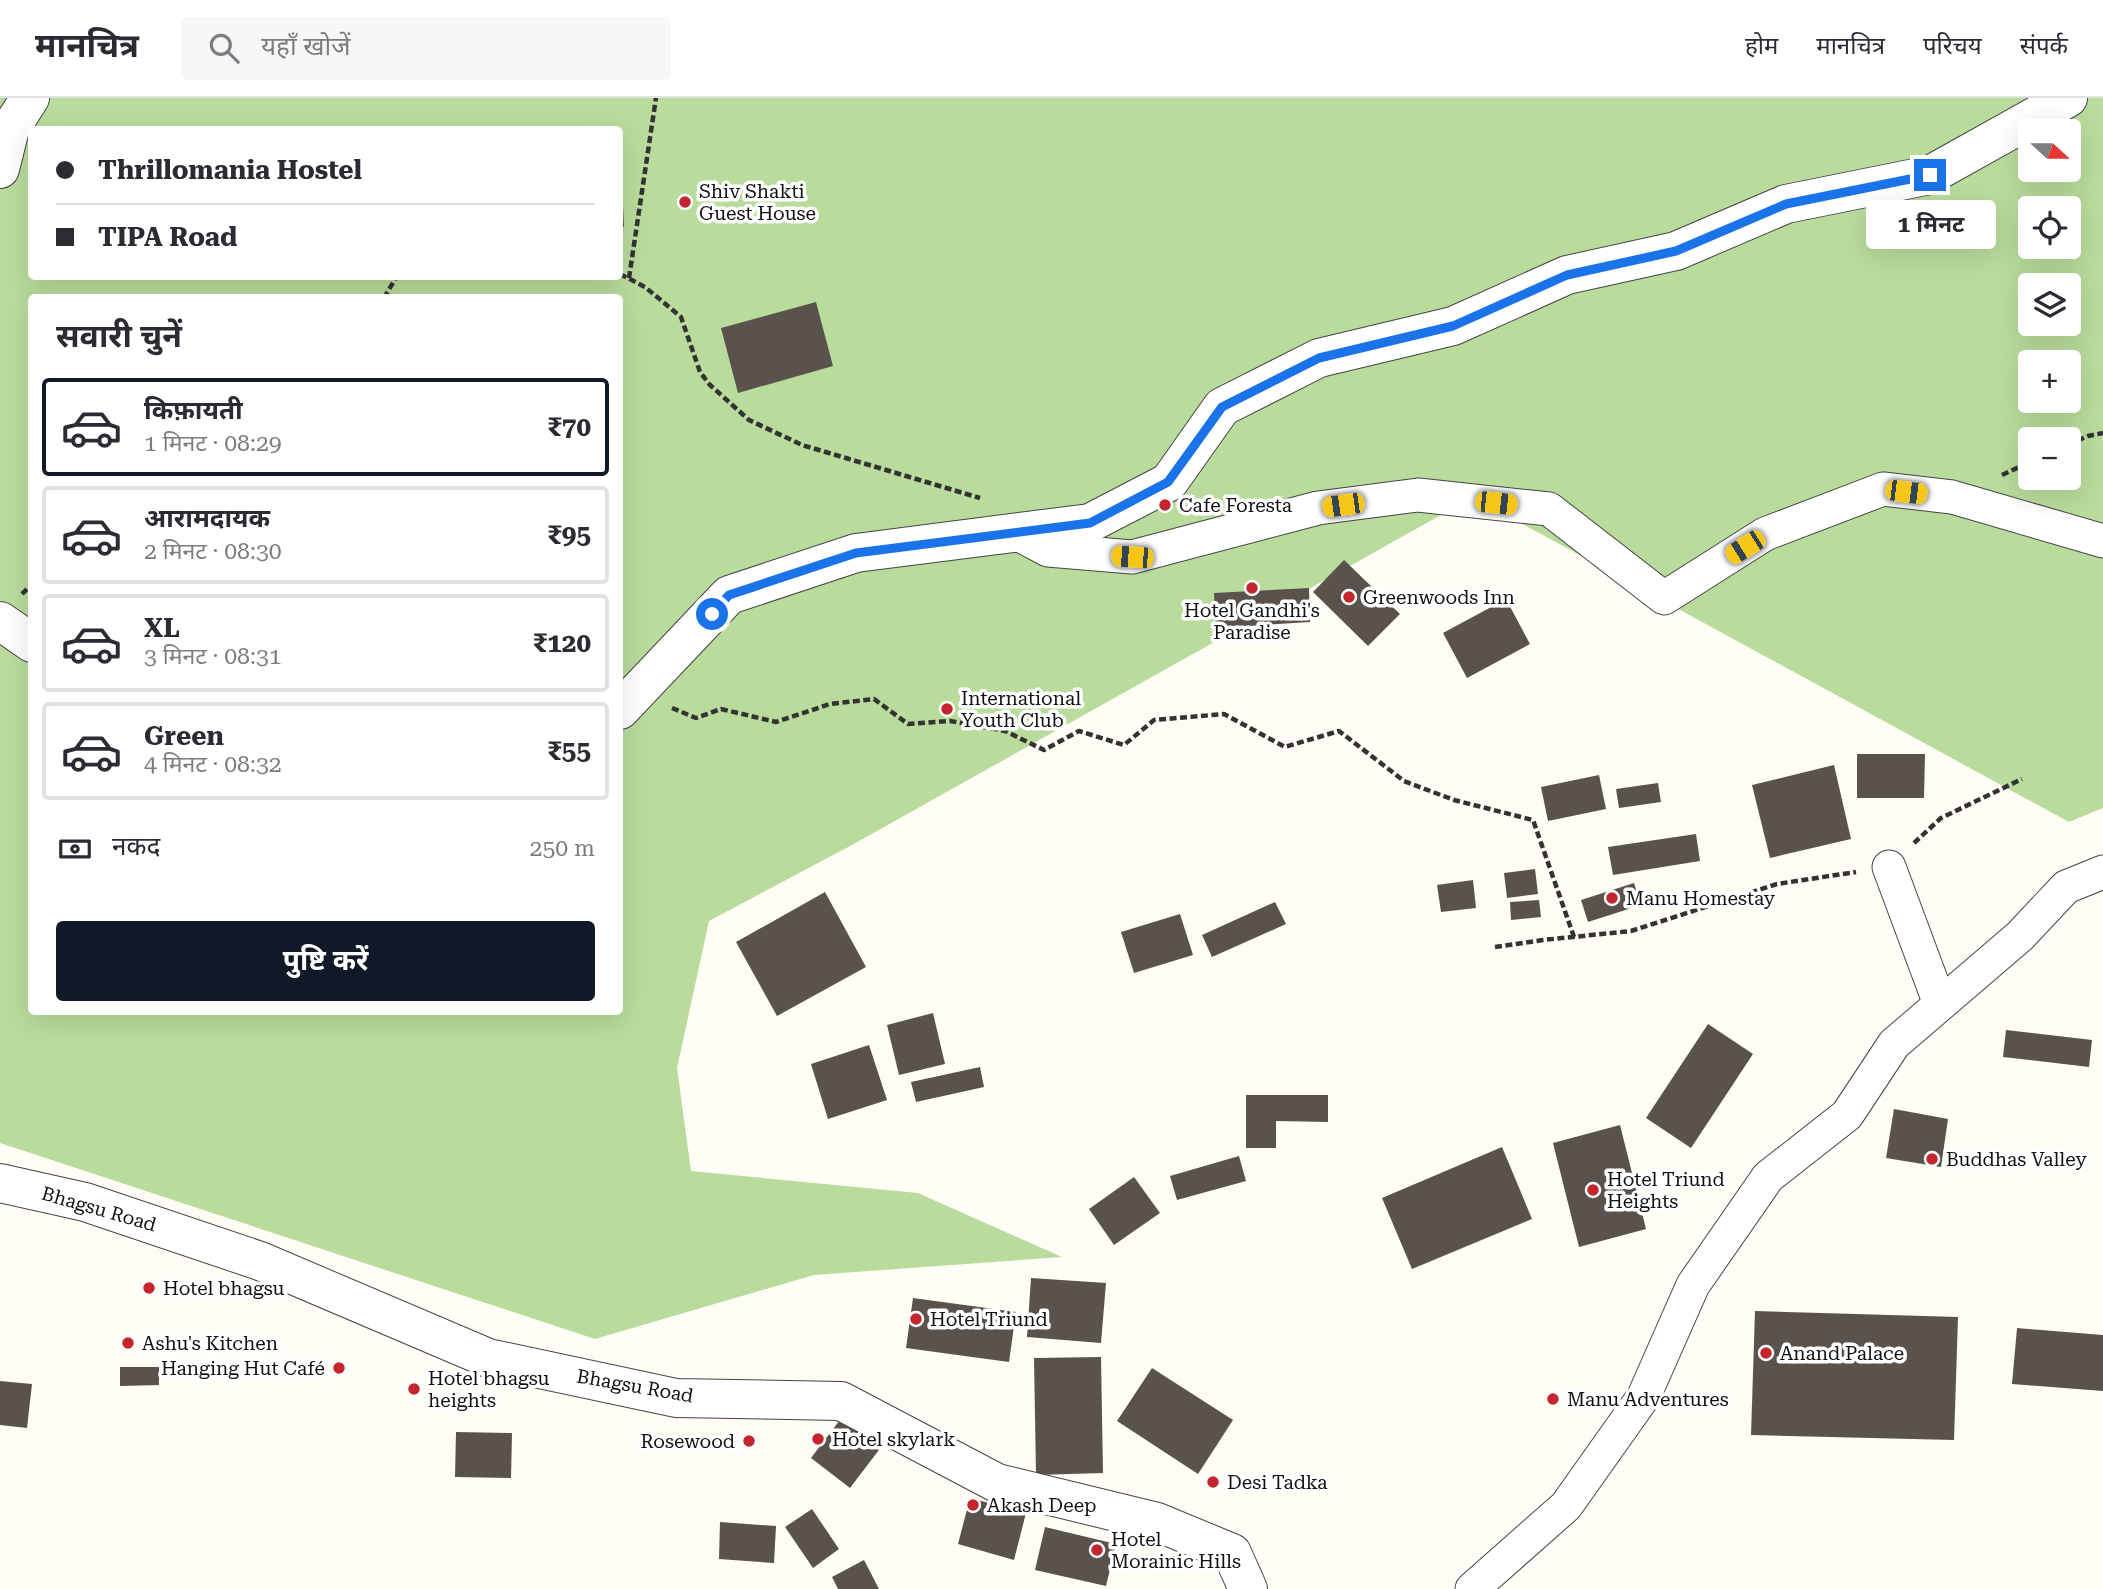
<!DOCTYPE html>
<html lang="hi">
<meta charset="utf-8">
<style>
:root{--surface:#fff;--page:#f7f7f7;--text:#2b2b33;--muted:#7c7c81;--line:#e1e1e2;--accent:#111827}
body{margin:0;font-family:"Roboto Serif","Noto Sans Devanagari",serif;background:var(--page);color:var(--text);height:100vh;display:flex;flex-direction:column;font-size:26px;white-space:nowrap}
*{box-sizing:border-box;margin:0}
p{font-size:23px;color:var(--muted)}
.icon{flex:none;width:38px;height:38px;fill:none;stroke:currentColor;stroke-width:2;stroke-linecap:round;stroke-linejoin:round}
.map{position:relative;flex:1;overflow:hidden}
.sheet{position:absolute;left:28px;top:196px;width:595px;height:721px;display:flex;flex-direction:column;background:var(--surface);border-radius:7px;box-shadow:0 7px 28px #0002}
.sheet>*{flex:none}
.banner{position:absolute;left:28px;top:28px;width:595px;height:154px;border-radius:7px;box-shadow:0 7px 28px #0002;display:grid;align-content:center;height:154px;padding:0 28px;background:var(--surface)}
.needle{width:46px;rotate:111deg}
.controls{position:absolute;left:2018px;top:21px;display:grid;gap:14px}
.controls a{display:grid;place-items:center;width:63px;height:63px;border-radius:7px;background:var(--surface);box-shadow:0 7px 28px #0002;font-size:35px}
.end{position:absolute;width:32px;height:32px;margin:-16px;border:9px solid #1a73e8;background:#fff;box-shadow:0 0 0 4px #fff}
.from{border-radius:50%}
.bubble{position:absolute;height:49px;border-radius:7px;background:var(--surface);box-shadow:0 7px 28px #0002;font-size:23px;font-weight:700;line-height:49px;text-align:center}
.car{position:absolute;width:21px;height:42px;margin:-21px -10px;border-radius:9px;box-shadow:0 0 5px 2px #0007;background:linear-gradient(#f5c518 24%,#345 0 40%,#f5c518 0 76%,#345 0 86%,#f5c518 0)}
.banner b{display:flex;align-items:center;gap:24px;height:66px;font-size:26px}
.banner b+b{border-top:2px solid var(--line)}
.banner i{width:18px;height:18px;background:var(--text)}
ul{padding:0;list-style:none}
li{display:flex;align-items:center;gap:21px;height:98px;margin:0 14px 10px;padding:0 14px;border:4px solid var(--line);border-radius:7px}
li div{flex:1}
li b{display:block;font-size:26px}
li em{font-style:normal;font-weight:700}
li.current{border-color:var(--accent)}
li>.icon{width:63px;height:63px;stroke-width:1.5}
h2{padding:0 28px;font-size:32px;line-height:84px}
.pay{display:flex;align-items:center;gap:18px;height:77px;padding:0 28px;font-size:26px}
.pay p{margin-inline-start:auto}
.action{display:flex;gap:14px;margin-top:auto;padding:14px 28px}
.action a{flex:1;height:80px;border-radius:7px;background:var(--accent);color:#fff;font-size:28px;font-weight:700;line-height:80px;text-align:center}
header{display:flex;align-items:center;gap:42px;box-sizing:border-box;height:98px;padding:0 35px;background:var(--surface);border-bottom:2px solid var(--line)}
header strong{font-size:33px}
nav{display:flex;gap:38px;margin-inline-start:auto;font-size:24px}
.search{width:490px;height:63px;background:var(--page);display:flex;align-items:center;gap:18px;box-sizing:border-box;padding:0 24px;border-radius:7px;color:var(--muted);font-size:26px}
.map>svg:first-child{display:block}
</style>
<header>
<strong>मानचित्र</strong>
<div class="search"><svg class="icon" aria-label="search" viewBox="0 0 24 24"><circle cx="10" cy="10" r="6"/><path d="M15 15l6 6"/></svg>यहाँ खोजें</div>
<nav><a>होम</a><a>मानचित्र</a><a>परिचय</a><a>संपर्क</a></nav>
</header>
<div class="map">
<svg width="2103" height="1491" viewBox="0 0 2103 1491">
<rect width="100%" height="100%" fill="#fffdf5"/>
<!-- forest -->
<path fill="#b9dc9c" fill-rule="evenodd" d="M 0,0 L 2103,0 L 2103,710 L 2069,724 L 1473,399 L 852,747 L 709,823 L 677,970 L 691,1073 L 918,1095 L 1062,1159 L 814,1177 L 595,1241 L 0,1045 ZM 32,32 L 620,32 L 620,178 L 32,178 ZM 2030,33 L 2068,33 L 2068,72 L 2030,72 ZM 2030,110 L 2068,110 L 2068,149 L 2030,149 ZM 2030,187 L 2068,187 L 2068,226 L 2030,226 ZM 32,200 L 620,200 L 620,914 L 32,914 ZM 2030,264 L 2068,264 L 2068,303 L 2030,303 ZM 2030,341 L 2068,341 L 2068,380 L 2030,380 Z"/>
<!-- building -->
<g fill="#5a524d">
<polygon points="620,84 622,84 624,129 620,129"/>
<polygon points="816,204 833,268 738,295 721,230"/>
<polygon points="1344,462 1400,516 1368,548 1313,494"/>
<polygon points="1309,490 1310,524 1216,530 1214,495"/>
<polygon points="1506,501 1530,546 1467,580 1443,535"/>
<polygon points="1857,656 1925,656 1924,700 1857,700"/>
<polygon points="1834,667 1851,741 1770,760 1752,687"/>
<polygon points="1599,677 1606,711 1548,723 1541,689"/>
<polygon points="1658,685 1661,704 1619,710 1616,691"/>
<polygon points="1696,736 1700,763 1613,777 1608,749"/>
<polygon points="1535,771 1538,796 1507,800 1504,775"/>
<polygon points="1473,782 1476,810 1441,814 1437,787"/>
<polygon points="1634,785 1641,807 1588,824 1581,802"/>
<polygon points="825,794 866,869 777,918 736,844"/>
<polygon points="1539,802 1541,819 1511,822 1510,804"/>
<polygon points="1275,804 1286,826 1212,859 1202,837"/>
<polygon points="1180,816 1193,857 1134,875 1121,834"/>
<polygon points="933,915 945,966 899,977 887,927"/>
<polygon points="1708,926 1753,956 1691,1050 1646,1020"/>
<polygon points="2006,932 2092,942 2089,969 2003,959"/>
<polygon points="869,947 887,1002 828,1021 811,966"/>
<polygon points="980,969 984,989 916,1004 911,984"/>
<polygon points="1246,997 1328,997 1328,1024 1276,1023 1276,1050 1246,1050"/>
<polygon points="1894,1011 1948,1021 1941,1069 1886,1060"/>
<polygon points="1620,1027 1646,1131 1579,1149 1553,1045"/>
<polygon points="1502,1049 1532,1121 1412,1171 1382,1100"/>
<polygon points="1239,1058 1246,1083 1177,1102 1170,1078"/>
<polygon points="1134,1079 1160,1115 1114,1147 1089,1111"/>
<polygon points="1031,1180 1106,1185 1101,1245 1027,1239"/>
<polygon points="913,1200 1016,1214 1009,1264 906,1250"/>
<polygon points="1755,1213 1958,1219 1954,1342 1751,1337"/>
<polygon points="2017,1230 2103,1237 2103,1293 2012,1286"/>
<polygon points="1101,1259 1103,1375 1036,1377 1034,1260"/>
<polygon points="120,1269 159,1269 159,1287 120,1288"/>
<polygon points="1152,1270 1233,1322 1198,1376 1117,1323"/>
<polygon points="0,1283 32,1286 27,1330 0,1327"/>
<polygon points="849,1310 888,1340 850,1390 811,1360"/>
<polygon points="456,1334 512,1335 511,1380 455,1379"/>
<polygon points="970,1400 1026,1415 1014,1462 958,1446"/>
<polygon points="812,1411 839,1451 813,1470 785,1429"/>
<polygon points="720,1424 776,1428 774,1465 719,1461"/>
<polygon points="1045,1429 1116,1446 1106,1488 1035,1472"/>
<polygon points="864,1462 879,1491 838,1491 832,1479"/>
</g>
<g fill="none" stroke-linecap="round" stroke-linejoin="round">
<!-- minor casing -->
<g stroke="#444" stroke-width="35">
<g id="minor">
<polyline points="1016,435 1048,452 1132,459 1318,410 1418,397 1549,411 1664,500 1765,436 1883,391 1952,399 2103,443"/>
<polyline points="1889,769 1940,906"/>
<polyline points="1472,1491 1566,1408 1644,1298 1693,1187 1768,1079 1847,1017 1894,946 2020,838 2066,789 2103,774"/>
</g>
</g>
<!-- tertiary casing -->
<g stroke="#444" stroke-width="40">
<g id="tertiary">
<polyline points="0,71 10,31 30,0"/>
<polyline points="0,523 32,545"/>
<polyline points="620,612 729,497 856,455 1090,425 1169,384 1222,309 1319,260 1453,228 1567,177 1676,153 1786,106 1930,77 2068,0"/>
<polyline points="0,1085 85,1104 260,1163 488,1260 676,1300 841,1303 997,1385 1157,1424 1232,1455 1248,1491"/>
</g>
</g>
<!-- path -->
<g stroke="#333" stroke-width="4.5" stroke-dasharray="7 3.5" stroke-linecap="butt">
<polyline points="620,176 645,189 681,219 700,274 710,287 749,322 802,347 980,400"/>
<polyline points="629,180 656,0"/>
<polyline points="384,200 397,178"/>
<polyline points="2068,347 2088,338 2103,335"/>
<polyline points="2002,377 2030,364"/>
<polyline points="22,496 32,486"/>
<polyline points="672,610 696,620 721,611 776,624 830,606 874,601 908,626 950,623 1005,633 1044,652 1079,633 1124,647 1154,622 1224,616 1285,649 1339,633 1404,683 1454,702 1533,722 1574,839"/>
<polyline points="1914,745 1941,720 2022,681"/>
<polyline points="1495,849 1543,842 1631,833 1777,786 1856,774"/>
</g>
<!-- minor -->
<use href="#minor" stroke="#fff" stroke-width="33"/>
<!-- tertiary -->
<use href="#tertiary" stroke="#fff" stroke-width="38"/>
</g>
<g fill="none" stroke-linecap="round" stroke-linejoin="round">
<!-- route -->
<polyline stroke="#1a73e8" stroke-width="9" points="712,516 729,497 856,455 1090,425 1168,384 1222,309 1319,260 1453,228 1567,177 1676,153 1786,106 1930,77"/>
</g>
<!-- markers -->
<g fill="#c4262e" stroke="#fff" stroke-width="2.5">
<circle cx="685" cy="104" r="7"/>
<circle cx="1165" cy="407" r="7"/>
<circle cx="1252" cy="490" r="7"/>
<circle cx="1349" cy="499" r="7"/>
<circle cx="947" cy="611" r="7"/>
<circle cx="1612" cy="800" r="7"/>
<circle cx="1932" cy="1061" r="7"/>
<circle cx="1593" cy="1092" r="7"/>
<circle cx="149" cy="1190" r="7"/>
<circle cx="916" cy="1221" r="7"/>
<circle cx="128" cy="1245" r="7"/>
<circle cx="1766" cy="1255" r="7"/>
<circle cx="339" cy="1270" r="7"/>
<circle cx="414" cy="1291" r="7"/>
<circle cx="1553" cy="1301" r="7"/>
<circle cx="818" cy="1341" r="7"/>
<circle cx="749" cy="1343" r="7"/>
<circle cx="1213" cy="1384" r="7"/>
<circle cx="973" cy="1407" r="7"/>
<circle cx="1097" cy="1452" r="7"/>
</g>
<g text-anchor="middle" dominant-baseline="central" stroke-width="7" stroke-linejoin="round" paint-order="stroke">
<!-- poi labels -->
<g font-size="19" fill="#111" stroke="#fff" text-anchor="start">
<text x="699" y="93">Shiv Shakti<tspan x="699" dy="22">Guest House</tspan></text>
<text x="1179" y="407">Cafe Foresta</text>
<text x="1363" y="499">Greenwoods Inn</text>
<text x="1252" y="512" text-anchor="middle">Hotel Gandhi's<tspan x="1252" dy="22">Paradise</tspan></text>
<text x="961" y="600">International<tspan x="961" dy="22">Youth Club</tspan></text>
<text x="1626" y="800">Manu Homestay</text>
<text x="1946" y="1061">Buddhas Valley</text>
<text x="1607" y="1081">Hotel Triund<tspan x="1607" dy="22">Heights</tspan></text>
<text x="163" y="1190">Hotel bhagsu</text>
<text x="930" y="1221">Hotel Triund</text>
<text x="142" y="1245">Ashu's Kitchen</text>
<text x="1780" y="1255">Anand Palace</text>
<text x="325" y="1270" text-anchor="end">Hanging Hut Café</text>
<text x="428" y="1280">Hotel bhagsu<tspan x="428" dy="22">heights</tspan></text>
<text x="1567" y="1301">Manu Adventures</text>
<text x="832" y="1341">Hotel skylark</text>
<text x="735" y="1343" text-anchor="end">Rosewood</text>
<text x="1227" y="1384">Desi Tadka</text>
<text x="987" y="1407">Akash Deep</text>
<text x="1111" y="1441">Hotel<tspan x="1111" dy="22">Morainic Hills</tspan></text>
</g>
<!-- street labels -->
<g font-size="19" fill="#111" stroke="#fff">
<text transform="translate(99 1111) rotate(16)">Bhagsu Road</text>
<text transform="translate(635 1288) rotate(10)">Bhagsu Road</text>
</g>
</g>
</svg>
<div class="controls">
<a><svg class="needle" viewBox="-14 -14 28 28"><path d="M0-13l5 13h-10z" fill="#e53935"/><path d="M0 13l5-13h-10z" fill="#7c7c81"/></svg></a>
<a><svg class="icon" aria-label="locate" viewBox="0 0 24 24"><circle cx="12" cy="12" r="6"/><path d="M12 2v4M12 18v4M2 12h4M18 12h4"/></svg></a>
<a><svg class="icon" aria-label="layers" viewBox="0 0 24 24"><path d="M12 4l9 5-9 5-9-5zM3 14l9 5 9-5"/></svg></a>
<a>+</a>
<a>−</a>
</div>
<i class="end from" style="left:712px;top:516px"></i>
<i class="end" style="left:1930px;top:77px"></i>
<div class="bubble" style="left:1866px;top:102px;width:130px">1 मिनट</div>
<i class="car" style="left:1906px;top:394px;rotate:97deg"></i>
<i class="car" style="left:1496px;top:405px;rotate:96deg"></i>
<i class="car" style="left:1343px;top:407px;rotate:262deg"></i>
<i class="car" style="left:1745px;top:449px;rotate:238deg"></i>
<i class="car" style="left:1132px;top:459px;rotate:274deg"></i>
<div class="banner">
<b><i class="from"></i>Thrillomania Hostel</b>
<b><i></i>TIPA Road</b>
</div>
<section class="sheet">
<h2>सवारी चुनें</h2>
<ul>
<li class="current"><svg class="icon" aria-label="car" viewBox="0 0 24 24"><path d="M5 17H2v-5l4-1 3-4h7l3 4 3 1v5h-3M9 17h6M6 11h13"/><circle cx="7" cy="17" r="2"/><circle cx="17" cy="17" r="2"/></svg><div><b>किफ़ायती</b><p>1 मिनट · 08:29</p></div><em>₹70</em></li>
<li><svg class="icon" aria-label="car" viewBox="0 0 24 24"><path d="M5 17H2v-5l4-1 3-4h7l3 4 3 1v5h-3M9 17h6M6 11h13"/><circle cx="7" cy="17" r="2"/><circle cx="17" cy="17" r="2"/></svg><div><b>आरामदायक</b><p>2 मिनट · 08:30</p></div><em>₹95</em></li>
<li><svg class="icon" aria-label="car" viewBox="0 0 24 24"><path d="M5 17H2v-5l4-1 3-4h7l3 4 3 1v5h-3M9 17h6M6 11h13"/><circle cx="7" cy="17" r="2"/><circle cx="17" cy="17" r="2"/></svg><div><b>XL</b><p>3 मिनट · 08:31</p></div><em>₹120</em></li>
<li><svg class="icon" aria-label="car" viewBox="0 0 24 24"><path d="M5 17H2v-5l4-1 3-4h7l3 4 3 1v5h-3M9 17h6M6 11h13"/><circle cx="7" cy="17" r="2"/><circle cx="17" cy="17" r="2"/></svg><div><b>Green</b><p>4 मिनट · 08:32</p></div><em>₹55</em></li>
</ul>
<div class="pay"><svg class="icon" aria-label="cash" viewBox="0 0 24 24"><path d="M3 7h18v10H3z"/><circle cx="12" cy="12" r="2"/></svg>नकद<p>250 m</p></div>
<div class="action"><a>पुष्टि करें</a></div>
</section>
</div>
